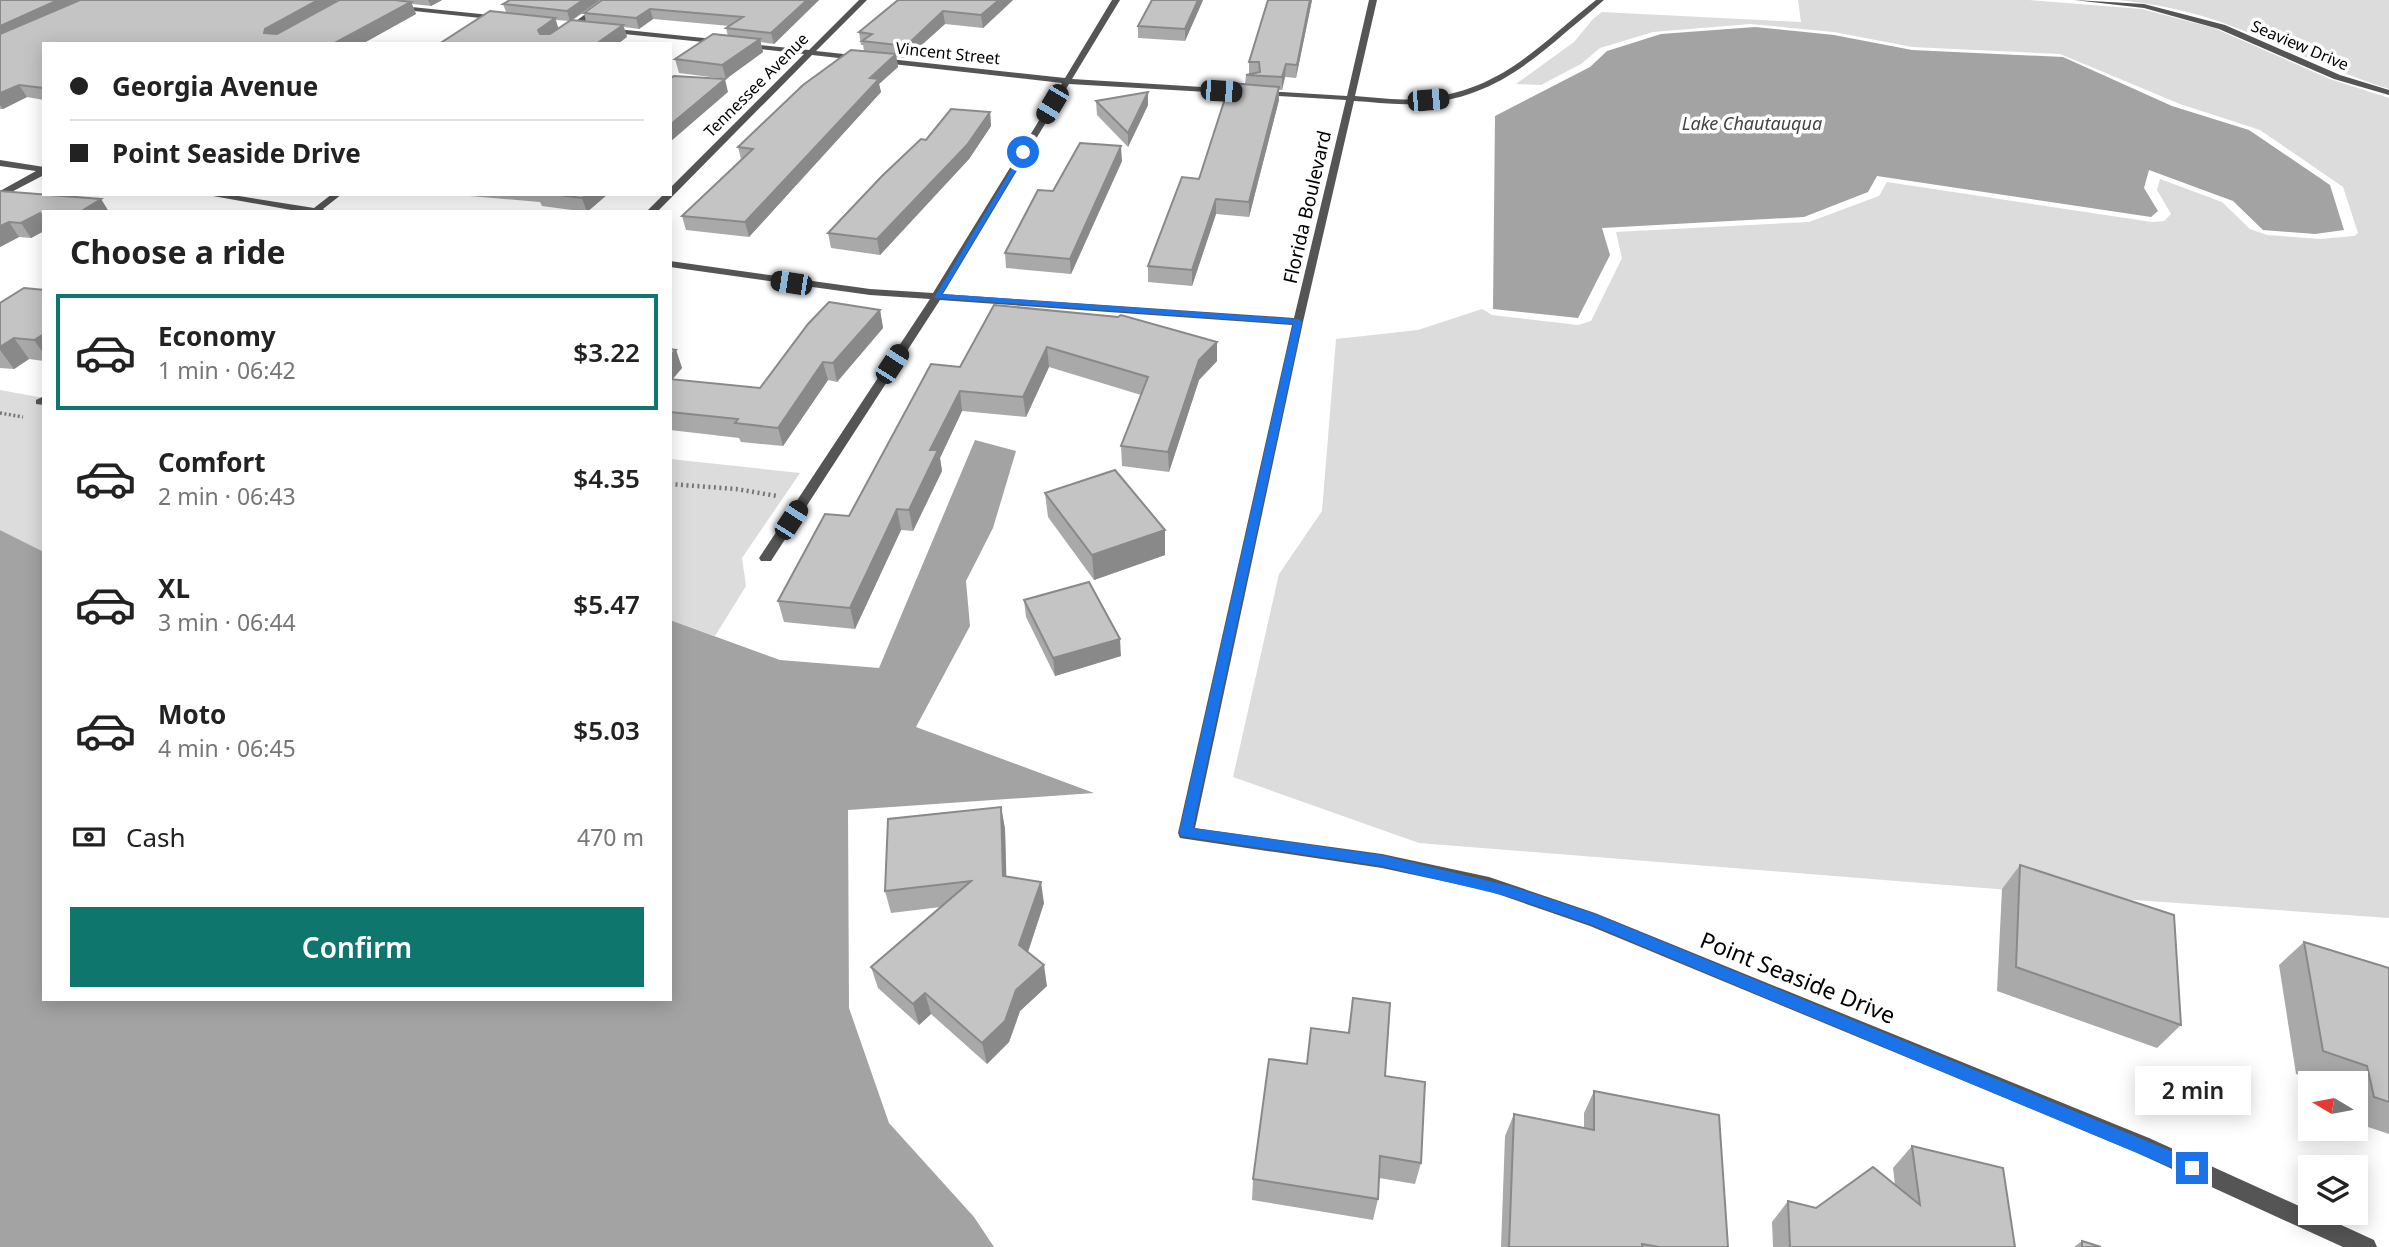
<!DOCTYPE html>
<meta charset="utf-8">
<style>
:root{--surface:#fff;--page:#f6f6f6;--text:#222;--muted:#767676;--line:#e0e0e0;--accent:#0f766e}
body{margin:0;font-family:"Noto Sans",sans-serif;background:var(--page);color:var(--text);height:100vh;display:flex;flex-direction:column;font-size:26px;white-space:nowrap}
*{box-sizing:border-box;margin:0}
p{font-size:23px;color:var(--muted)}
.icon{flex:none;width:38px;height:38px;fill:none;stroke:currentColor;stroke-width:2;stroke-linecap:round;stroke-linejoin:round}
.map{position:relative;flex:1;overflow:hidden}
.sheet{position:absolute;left:42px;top:210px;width:630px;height:791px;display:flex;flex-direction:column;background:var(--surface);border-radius:0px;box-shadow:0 4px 18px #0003}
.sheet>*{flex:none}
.top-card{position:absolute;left:42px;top:42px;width:630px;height:154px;border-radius:0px;box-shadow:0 4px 18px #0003;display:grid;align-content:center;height:154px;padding:0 28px;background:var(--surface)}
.needle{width:46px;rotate:280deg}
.buttons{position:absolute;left:2298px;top:1071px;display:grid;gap:14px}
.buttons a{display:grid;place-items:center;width:70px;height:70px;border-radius:0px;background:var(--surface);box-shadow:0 4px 18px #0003;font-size:35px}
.end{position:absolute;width:32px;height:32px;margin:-16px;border:9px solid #1a73e8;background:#fff;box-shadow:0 0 0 4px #fff}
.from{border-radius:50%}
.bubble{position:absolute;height:49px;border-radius:0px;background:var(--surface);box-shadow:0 4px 18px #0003;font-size:23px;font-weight:600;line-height:49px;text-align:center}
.car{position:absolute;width:21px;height:42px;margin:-21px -10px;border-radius:9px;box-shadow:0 0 5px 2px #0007;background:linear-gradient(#222 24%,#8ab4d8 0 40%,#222 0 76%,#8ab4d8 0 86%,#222 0)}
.top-card b{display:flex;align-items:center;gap:24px;height:66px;font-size:26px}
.top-card b+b{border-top:2px solid var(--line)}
.top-card i{width:18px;height:18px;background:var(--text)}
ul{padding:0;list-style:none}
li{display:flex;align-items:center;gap:21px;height:116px;margin:0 14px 10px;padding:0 14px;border:4px solid transparent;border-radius:0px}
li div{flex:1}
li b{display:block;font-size:26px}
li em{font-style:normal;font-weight:600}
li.current{border-color:var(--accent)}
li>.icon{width:63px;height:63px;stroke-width:1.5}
h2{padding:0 28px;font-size:32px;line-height:84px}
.pay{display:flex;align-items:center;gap:18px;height:77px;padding:0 28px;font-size:26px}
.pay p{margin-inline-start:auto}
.action{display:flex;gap:14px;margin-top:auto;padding:14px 28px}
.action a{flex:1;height:80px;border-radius:0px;background:var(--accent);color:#fff;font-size:28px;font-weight:600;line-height:80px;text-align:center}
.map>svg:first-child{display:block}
</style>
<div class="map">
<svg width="2389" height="1247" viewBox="0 0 2389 1247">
<rect width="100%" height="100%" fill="#fff"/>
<!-- green -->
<g fill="#dcdcdc">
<polygon points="1798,0 2029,0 2142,9 2214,28 2330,79 2389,98 2389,918 2134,900 1419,843 1233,777 1279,574 1322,511 1336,339 1418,330 1482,309 1492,315 1578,325 1591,321 1622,258 1616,232 1809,222 1879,196 1887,182 2152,222 2164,221 2171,214 2157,190 2160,179 2222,202 2250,229 2267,235 2320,239 2354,236 2358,233 2343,187 2260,130 2180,104 2060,54 1912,47 1834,32 1750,24 1653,32 1600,48 1581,64 1541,85 1516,84 1574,42 1593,19 1602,12 1801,22"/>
<path d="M 2118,0 L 2389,0 L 2389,89 C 2335,72 2286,47 2234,27 C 2197,12 2156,4 2118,0 Z"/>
<polygon points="0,390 44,398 44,552 0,530"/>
<polygon points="670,459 800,473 742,558 746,586 715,636 670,620"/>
</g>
<!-- water -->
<g fill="#a3a3a3">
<polygon points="1755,27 1834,35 1912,50 2063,57 2172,106 2249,130 2330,185 2344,230 2315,234 2263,230 2233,201 2149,170 2144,188 2158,211 2151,217 1877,176 1868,192 1804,217 1602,228 1610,255 1578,318 1493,309 1495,116 1590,67 1607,51 1661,34"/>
<polygon points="975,440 1016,451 993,528 966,581 970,626 916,727 1094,793 848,810 849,1008 889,1123 974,1217 994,1247 0,1247 0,530 44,552 44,999 670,999 670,620 780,660 879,668"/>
</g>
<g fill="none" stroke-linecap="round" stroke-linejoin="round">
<!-- path-far1 -->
<polyline stroke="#777" stroke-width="3.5" stroke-dasharray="2 2.5" stroke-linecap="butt" points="0,413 23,417"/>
<!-- path -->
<polyline stroke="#777" stroke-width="4.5" stroke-dasharray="2 3.5" stroke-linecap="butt" points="670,484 736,489 777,496"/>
<!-- street -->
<g fill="#555" fill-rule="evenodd">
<polygon points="605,0 614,0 553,44 544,44"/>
<path d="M 859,0 L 867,0 L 816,51 L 1065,78 L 1112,0 L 1120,0 L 1072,79 L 1347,96 L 1369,0 L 1377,0 L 1355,96 C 1374,97 1395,101 1414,99 C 1499,94 1534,49 1596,0 L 1604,0 C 1592,11 1579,21 1566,32 C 1519,73 1479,101 1413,104 C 1394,105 1373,102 1354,101 L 1303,322 L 1195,828 L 1382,854 L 1489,877 L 1595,913 L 2149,1138 L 2310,1211 L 2310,1213 L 2315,1213 L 2374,1240 L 2377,1247 L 2343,1247 L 2135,1152 L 1590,926 L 1489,891 L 1382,868 L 1180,838 L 1178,833 L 1292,325 L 940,300 L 771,561 L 761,561 L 759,558 L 761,555 L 930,299 L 870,295 L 670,267 L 670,261 L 870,289 L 933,293 L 1062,83 L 812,55 L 657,212 L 646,212 L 664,194 L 670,194 L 670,188 L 804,54 L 743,47 L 739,45 L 740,43 L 809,50 ZM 1069,84 L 1346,100 L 1294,318 L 943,294 Z"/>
<polygon points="2074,0 2144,4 2225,25 2340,75 2389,90 2389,95 2334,79 2219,29 2144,8"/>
<polygon points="392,5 500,16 504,18 500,20 395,9"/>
<polygon points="607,28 723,40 727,42 723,44 604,32 603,30"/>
<polygon points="0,160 44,167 44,175 0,198 0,191 36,171 0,166"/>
<polygon points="202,194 226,194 314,208 332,194 342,194 323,209 327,212 302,212"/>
<polygon points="44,396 44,405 36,404 36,400"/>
</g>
</g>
<!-- wall -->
<g fill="#a9a9a9" fill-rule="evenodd">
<polygon points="0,0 336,1 339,0 442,0 431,6 412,4 416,14 362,44 44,44 44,100 27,97 3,109 0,109"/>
<path d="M 510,0 L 600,0 L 573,20 L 586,21 L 584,13 L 819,0 L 774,44 L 760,42 L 763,52 L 726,79 L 679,73 L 675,59 L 728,36 L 726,28 L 730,26 L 653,19 L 639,29 L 624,27 L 627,37 L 439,44 L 506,12 L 503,4 ZM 556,20 L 569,21 L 558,28 Z"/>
<polygon points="898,0 1013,0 983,28 945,24 907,58 896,57 898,67 879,84 881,92 749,237 686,230 682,216 741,159 738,147 864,51 863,45 861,45 859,32"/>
<polygon points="1203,0 1185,41 1138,38 1138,26"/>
<polygon points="1268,0 1312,0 1296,78 1285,77 1282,90 1279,90 1279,100 1249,217 1216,214 1192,286 1148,282 1148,266 1199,179 1245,84 1246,75 1249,74 1249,62"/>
<polygon points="1148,92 1148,105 1128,147 1097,115 1096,101"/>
<polygon points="990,112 991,126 969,159 880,255 831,248 828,233 926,140"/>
<polygon points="1122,161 1071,274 1006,268 1005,253 1053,191"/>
<polygon points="0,191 101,199 109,212 44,212 44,231 31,238 19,237 0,247"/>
<polygon points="447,194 608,194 587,212 542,206 540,202"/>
<polygon points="44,290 44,361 29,359 14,369 0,368 0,303"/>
<polygon points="994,305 1217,361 1199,380 1169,472 1122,466 1121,446 1141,395 1049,367 1026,417 962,411 940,458 942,471 913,531 901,530 855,629 784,622 778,601 849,516 960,367"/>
<polygon points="880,310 883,328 837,382 828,380 783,446 741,442 739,438 670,430 670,349 676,350 682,368 672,380 760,388"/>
<polygon points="1045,493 1165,555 1094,580 1048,517"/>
<polygon points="1024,600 1121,656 1055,676 1026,617"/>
<polygon points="1001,807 1005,829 1006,876 1044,903 1028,952 1047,986 1020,1011 1009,1042 987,1064 931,1014 919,1025 878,988 871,967 941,907 891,913 885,891"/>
<polygon points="2020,865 2181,1025 2157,1048 1997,991 2002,889"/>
<polygon points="2304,942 2389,968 2389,1134 2356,1123 2356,1083 2323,1083 2296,1074 2279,965"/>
<polygon points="1353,998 1421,1163 1415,1184 1379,1178 1378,1199 1373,1220 1252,1200 1253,1179 1307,1064 1311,1028 1348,1033"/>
<polygon points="1594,1091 1728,1247 1501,1247 1505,1136 1514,1114 1584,1128 1584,1113"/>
<polygon points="1912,1146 2015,1247 1773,1247 1772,1222 1788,1201 1816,1208 1895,1185 1893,1168"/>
<polygon points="2082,1241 2101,1247 2074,1247"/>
</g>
<!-- shaded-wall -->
<g fill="#898989">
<polygon points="58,0 92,0 0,41 0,26"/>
<polygon points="318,0 336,0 338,4 271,42 264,33 265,29"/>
<polygon points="428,0 442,0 431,6"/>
<polygon points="583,0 600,0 570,21 567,11"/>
<polygon points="807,0 819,0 774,44 771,33"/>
<polygon points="999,0 1013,0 983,28 981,15"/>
<polygon points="1198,0 1203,0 1185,41 1185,29"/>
<polygon points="1310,0 1312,0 1296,78 1297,65"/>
<polygon points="411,2 416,14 362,44 333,44"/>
<polygon points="650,9 653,19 639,29 636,18"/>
<polygon points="943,11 945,24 907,58 906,46"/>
<polygon points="555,18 559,30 542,42 538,30"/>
<polygon points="623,25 627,37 618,44 596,44"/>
<polygon points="760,39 763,52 726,79 722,65"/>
<polygon points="896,54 898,67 879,84 881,92 749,237 745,222 870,78"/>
<polygon points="1286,64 1285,77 1282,90 1282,77"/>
<polygon points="725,79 728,92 670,142 670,125"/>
<polygon points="19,85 27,97 3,109 0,105 0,93"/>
<polygon points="1279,87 1279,100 1249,217 1249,202"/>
<polygon points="1148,92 1148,105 1128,147 1128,133"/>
<polygon points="990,112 991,126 969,159 880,255 877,239"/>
<polygon points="1121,146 1122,161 1071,274 1070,259"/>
<polygon points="587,194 608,194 587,212 582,198"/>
<polygon points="101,199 109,212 80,212"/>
<polygon points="1216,199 1216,214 1192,286 1192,270"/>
<polygon points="40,213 44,218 44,231 31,238 21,223"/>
<polygon points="9,222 19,237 0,247 0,226"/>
<polygon points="880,310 883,328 837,382 833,363"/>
<polygon points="44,334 44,354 34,340"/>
<polygon points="14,338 29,359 14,369 0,350 0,347"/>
<polygon points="1217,342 1217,361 1199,380 1169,472 1168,452 1199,360"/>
<polygon points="1047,347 1049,367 1026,417 1023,397"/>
<polygon points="676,350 682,368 670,382 670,356"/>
<polygon points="823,362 828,380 783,446 778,428"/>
<polygon points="960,391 962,411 940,458 942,471 913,531 909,510 930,450"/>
<polygon points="897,509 901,530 855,629 850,608"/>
<polygon points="1165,530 1165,555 1094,580 1092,555"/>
<polygon points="1120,639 1121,656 1055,676 1053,658"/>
<polygon points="1001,807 1005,829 1007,898 1003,876"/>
<polygon points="1041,882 1044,903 1023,967 1019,945"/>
<polygon points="1044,965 1047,986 1020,1011 1009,1042 987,1064 982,1043 1016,990"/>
<polygon points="925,993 931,1014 919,1025 913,1004"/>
</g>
<!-- building -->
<g fill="#c4c4c4" stroke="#898989" stroke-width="2">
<polygon points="0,0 58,0 0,26"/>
<polygon points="80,0 318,0 265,29 264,33 277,34 339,0 395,0 411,2 333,44 44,44 44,88 19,85 0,93 0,34"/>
<polygon points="510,0 583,0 567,11 503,4"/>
<polygon points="602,0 807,0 771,33 726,28 743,17 650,9 636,18 584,13"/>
<polygon points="898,0 999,0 981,15 943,11 906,46 862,41 872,34 859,32"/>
<polygon points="1152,0 1198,0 1185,29 1138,26"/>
<polygon points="1268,0 1310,0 1297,65 1286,64 1282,77 1246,75 1260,72 1259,62 1249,62"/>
<polygon points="490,11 555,18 538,30 540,34 550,34 571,20 623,25 596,44 439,44"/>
<polygon points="713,34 760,39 722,65 675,59"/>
<polygon points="851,50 896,54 870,78 879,79 745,222 682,216 753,149 738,147 803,85"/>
<polygon points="674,76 725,79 670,125 670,78"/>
<polygon points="1230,83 1279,87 1249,202 1216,199 1192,270 1148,266 1182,177 1199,179"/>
<polygon points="1148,92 1128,133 1096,101"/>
<polygon points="951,109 990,112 967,145 877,239 828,233 882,176 921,139 926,140"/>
<polygon points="1080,143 1121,146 1070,259 1005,253 1038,190 1053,191"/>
<polygon points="0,191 101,199 80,212 44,212 44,219 40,213 21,223 9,222 0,226"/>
<polygon points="552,194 587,194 582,198"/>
<polygon points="24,288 44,290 44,334 34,340 14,338 0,347 0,303"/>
<polygon points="829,302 880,310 833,363 823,362 778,428 735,423 738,419 670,412 670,379 760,388 808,324"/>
<polygon points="994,305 1118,317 1121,315 1217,342 1199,360 1168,452 1121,446 1148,377 1047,347 1023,397 960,391 930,450 938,450 909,510 897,509 850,608 778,601 825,514 849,516 931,364 960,367"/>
<polygon points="670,349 676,350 670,356"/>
<polygon points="1115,470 1165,530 1092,555 1045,493"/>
<polygon points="1089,582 1120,639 1053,658 1024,600"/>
<polygon points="1001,807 1003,876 1041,882 1019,945 1044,965 1016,990 1005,1021 982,1043 925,993 913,1004 871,967 971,881 885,891 888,819"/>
<polygon points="2020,865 2174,915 2181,1025 2016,967"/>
<polygon points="2304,942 2389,968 2389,1102 2374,1097 2367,1066 2323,1051"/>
<polygon points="1353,998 1390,1003 1385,1076 1425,1082 1421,1163 1380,1156 1378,1199 1253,1179 1269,1059 1307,1064 1311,1028 1349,1033"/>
<polygon points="1594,1091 1719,1115 1728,1247 1659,1247 1642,1244 1642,1247 1509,1247 1514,1114 1594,1130"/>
<polygon points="1912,1146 2003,1168 2015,1247 1790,1247 1788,1201 1816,1208 1873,1167 1920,1205"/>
<polygon points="2082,1241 2101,1247 2082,1247"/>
</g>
<!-- route -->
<polygon fill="#1a73e8" points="1023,150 1027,152 942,294 1298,319 1302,322 1193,828 1381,855 1510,886 1595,914 2198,1162 2200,1168 2198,1174 2192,1176 1592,925 1510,897 1381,866 1181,836 1179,833 1293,324 934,298"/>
<g text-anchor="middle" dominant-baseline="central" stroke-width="7" stroke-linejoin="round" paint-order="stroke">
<!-- far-street labels -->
<g font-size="16" fill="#000" stroke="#fff">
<text transform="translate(2300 45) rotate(23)">Seaview Drive</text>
<text transform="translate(948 53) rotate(6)">Vincent Street</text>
<text transform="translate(756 85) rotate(-45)">Tennessee Avenue</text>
</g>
<!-- far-water labels -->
<g font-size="18" font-style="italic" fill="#444" stroke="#fff">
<text x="1752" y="123">Lake Chautauqua</text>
</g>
<!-- street labels -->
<g font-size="19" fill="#000" stroke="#fff">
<text transform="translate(1307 207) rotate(-77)">Florida Boulevard</text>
</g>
<!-- near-street labels -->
<g font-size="23" fill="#000" stroke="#fff">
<text transform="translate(1798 977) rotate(22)">Point Seaside Drive</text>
</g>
</g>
</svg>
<div class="buttons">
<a><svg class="needle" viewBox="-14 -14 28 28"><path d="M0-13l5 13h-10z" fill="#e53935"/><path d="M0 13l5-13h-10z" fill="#767676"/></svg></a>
<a><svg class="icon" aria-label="layers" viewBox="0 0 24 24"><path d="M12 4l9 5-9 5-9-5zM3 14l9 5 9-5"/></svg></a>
</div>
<i class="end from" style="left:1023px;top:152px"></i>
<i class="end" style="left:2192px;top:1168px"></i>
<div class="bubble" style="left:2135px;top:1066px;width:116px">2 min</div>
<i class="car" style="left:1221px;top:91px;rotate:94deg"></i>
<i class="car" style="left:1428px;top:100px;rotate:85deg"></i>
<i class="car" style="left:1052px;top:104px;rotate:211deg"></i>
<i class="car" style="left:791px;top:283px;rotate:279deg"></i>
<i class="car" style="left:892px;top:364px;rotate:33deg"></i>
<i class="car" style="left:791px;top:520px;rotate:33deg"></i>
<div class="top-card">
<b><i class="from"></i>Georgia Avenue</b>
<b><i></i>Point Seaside Drive</b>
</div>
<section class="sheet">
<h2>Choose a ride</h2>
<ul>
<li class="current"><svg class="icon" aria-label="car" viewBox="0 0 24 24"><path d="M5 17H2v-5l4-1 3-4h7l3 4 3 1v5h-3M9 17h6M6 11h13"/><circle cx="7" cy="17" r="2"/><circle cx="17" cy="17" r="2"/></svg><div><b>Economy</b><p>1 min · 06:42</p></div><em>$3.22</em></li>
<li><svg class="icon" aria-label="car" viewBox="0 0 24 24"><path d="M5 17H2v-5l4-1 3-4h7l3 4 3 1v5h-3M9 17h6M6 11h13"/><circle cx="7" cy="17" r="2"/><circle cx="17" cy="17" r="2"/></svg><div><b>Comfort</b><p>2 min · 06:43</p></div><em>$4.35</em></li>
<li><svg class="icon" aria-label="car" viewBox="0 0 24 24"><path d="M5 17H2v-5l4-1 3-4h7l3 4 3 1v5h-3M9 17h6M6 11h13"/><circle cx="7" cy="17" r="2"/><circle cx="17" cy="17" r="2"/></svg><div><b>XL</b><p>3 min · 06:44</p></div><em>$5.47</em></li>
<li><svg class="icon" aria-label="car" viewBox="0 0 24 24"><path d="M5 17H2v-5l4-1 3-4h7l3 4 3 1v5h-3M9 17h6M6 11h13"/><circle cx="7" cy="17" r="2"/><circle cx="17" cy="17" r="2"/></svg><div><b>Moto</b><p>4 min · 06:45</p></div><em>$5.03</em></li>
</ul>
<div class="pay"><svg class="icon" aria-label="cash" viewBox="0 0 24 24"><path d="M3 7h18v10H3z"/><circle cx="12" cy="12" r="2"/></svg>Cash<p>470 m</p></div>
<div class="action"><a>Confirm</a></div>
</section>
</div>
